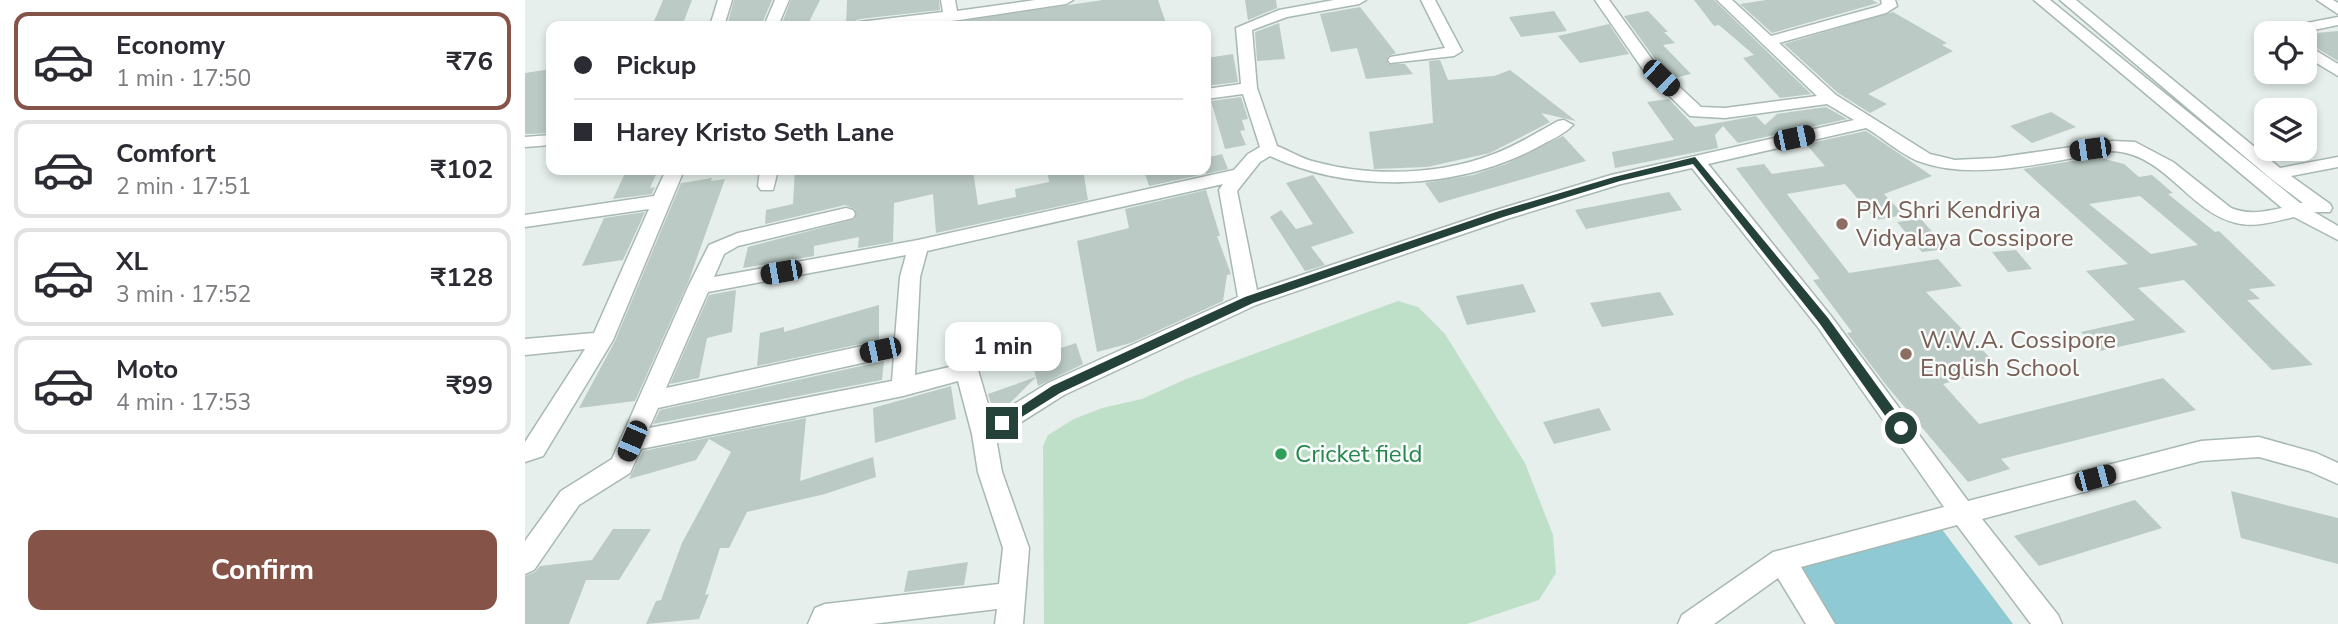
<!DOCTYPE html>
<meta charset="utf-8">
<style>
:root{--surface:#fff;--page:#f7f7f7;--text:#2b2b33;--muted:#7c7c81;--line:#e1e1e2;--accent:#855347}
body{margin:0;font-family:"Nunito Sans",sans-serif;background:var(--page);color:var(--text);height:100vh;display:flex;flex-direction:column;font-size:26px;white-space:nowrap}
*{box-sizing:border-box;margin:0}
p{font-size:23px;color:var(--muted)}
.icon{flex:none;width:38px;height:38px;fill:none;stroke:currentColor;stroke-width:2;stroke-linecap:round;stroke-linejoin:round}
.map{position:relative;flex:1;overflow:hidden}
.panel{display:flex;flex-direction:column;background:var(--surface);width:525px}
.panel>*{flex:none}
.guide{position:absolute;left:21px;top:21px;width:665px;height:154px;border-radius:14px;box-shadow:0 4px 10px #0003;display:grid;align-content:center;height:154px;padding:0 28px;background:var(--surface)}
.buttons{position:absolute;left:1729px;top:21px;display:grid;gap:14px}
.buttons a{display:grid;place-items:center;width:63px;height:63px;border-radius:14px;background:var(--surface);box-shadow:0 4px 10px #0003;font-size:35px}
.end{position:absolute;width:32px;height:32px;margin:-16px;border:9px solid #24423a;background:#fff;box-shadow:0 0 0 4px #fff}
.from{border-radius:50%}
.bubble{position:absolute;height:49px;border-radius:14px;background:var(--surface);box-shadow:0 4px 10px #0003;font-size:23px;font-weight:700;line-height:49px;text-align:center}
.car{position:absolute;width:21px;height:42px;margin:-21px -10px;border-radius:9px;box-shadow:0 0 5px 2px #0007;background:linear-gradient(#222 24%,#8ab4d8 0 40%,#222 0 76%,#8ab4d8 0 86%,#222 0)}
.guide b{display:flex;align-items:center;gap:24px;height:66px;font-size:26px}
.guide b+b{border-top:2px solid var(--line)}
.guide i{width:18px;height:18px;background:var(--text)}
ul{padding:12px 0 0;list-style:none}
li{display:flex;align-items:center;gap:21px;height:98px;margin:0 14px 10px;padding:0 14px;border:4px solid var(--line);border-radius:14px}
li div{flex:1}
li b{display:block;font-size:26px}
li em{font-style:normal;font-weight:700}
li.current{border-color:var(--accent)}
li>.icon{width:63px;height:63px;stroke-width:1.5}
.primary-button{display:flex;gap:14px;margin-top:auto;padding:14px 28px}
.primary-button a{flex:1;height:80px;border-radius:14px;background:var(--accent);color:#fff;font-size:28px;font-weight:700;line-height:80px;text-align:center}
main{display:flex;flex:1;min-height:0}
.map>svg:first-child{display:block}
</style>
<main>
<section class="panel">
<ul>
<li class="current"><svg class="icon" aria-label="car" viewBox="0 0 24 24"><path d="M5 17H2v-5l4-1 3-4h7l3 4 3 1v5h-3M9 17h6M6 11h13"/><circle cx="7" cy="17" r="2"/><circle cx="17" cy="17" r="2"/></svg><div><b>Economy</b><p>1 min · 17:50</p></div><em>₹76</em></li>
<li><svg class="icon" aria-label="car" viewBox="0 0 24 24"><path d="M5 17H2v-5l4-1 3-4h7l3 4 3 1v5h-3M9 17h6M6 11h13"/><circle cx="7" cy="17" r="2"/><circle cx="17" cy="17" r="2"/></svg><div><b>Comfort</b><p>2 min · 17:51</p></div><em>₹102</em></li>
<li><svg class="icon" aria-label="car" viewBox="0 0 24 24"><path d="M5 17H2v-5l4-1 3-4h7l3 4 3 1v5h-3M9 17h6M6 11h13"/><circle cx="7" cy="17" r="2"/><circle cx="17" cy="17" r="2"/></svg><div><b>XL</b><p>3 min · 17:52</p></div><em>₹128</em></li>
<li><svg class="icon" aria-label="car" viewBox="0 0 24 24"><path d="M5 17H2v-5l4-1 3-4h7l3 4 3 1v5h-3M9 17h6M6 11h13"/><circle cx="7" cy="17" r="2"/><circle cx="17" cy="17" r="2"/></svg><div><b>Moto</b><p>4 min · 17:53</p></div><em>₹99</em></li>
</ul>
<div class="primary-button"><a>Confirm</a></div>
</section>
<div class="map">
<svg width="1813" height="624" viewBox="0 0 1813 624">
<rect width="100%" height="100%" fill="#e6efeb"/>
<!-- green -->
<polygon fill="#bfe0c8" points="873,301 893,307 920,334 1000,463 1028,535 1031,573 1014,600 942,624 519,624 518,446 523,435 549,419 577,408 617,399 661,379"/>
<!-- water -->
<polygon fill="#8ec9d4" points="1416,528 1488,624 1291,624 1259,572"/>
<!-- building -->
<g fill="#bbcac4" fill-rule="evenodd">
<polygon points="138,0 167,0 157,26 127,26"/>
<polygon points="209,0 247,0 236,26 202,26"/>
<polygon points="266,0 295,0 282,26 256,26"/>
<polygon points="322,0 414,0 415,10 334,19 321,26"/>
<polygon points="578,0 633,0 642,26 400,26"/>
<polygon points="720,0 751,0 752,8 723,20"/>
<polygon points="1169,0 1189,0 1286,94 1255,98 1218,58 1229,55 1194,25 1189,26"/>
<polygon points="1241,0 1347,0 1353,3 1247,33 1215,4"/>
<polygon points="835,7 871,53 863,56 863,64 880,64 888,74 841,79 832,48 806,52 795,14"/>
<polygon points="1029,11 1042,31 996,37 984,17"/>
<polygon points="1123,11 1143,32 1139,32 1150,43 1138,45 1166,74 1149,78 1133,63 1099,16"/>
<polygon points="1368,12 1422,43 1417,45 1428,51 1343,94 1362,104 1345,113 1313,93 1259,44"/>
<polygon points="754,23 760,59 732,61 730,32"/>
<polygon points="1084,24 1104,54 1055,63 1033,36"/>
<polygon points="1813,31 1813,61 1780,41 1780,34"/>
<polygon points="708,54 713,82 681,86 681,58"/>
<polygon points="915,60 923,80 969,76 985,70 1051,121 1016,113 1025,122 965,153 902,167 849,169 844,132 908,123 904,61"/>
<polygon points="26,69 26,133 0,134 0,73"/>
<polygon points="716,97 723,119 717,120 720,130 715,131 721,145 700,149 686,101"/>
<polygon points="1144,99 1170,127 1231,116 1240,125 1252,114 1301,107 1322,119 1213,143 1198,126 1190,135 1193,148 1090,168 1087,152 1149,140 1122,102"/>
<polygon points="1526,112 1551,127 1507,143 1485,126"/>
<polygon points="1341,131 1407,176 1359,194 1379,215 1351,220 1320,184 1262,194 1324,273 1413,259 1437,286 1401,292 1475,368 1418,384 1454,424 1638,378 1671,410 1476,459 1485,469 1443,482 1361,385 1322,333 1327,332 1288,280 1295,279 1211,168 1239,164 1247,174 1300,166 1281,144"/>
<polygon points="1038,136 1061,161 914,203 900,183 948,175 981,164"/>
<polygon points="697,154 703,169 681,174 681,158"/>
<path d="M 1572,157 L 1599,164 L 1614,177 L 1627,175 L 1648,193 L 1643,194 L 1690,232 L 1694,231 L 1751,286 L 1724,289 L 1735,299 L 1722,300 L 1788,365 L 1747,370 L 1659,280 L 1613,288 L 1661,332 L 1575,351 L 1556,332 L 1610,320 L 1561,271 L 1603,264 L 1498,169 ZM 1615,196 L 1673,245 L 1626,254 L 1564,204 Z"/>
<polygon points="133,170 125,188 130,187 127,194 88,199 101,171"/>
<polygon points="270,170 448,170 453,205 491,197 490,189 524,182 523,174 558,170 563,200 411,233 408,194 369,203 368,242 333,248 334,237 289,246 289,256 218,268 223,247 330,219 330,209 320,205 240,224 241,210 268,204"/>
<polygon points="619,170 673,170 675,175 624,186"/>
<polygon points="788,175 829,233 786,247 800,265 780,271 745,217 756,210 771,229 788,224 761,183"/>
<polygon points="187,178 186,181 200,179 164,280 110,401 54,408 90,341 156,183"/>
<polygon points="681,190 695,236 692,236 706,274 702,275 698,301 606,343 572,352 552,241 604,228 600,209"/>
<polygon points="1144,192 1157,210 1061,229 1050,210"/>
<polygon points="120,212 98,260 57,266 79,218"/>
<polygon points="1396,219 1422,249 1397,252 1372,222"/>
<polygon points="1491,250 1507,269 1483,272 1467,252"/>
<polygon points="998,284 1011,312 942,325 931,296"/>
<polygon points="211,290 207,332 182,338 174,378 145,384 184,295"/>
<polygon points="1135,292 1149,315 1077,327 1065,303"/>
<polygon points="354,305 354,340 232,366 235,333 259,327 259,332"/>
<polygon points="551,343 558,364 513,386 511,377 483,405 469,414 463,394 511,377 506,358"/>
<polygon points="359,361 357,380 128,424 135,410"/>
<polygon points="426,386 431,419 350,443 348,408"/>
<polygon points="1074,408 1086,430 1029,444 1018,422"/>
<polygon points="281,418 275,481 348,457 351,477 300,494 222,512 204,548 195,548 180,595 184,594 174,619 121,624 131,601 136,600 157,543 206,452 184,439 171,460 104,479 118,451"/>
<polygon points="1706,491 1813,518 1813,564 1716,538"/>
<polygon points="1610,500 1637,528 1514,566 1489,536"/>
<polygon points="88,529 126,529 94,580 61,580 44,624 0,624 0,576 10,572 15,566 67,560"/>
<polygon points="443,562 439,585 379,592 383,571"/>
</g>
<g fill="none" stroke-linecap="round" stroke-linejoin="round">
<!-- minor casing -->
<g stroke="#a8b8b2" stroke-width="3">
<g id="minor">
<polygon points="193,0 207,0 199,26 185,26"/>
<polygon points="250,0 264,0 253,26 239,26"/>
<path d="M 416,0 L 430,0 L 432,11 L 510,0 L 548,0 L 541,4 C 470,14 398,29 327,26 L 334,22 L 418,12 Z"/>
<path d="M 809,0 L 841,0 L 834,4 L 762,17 L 727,30 L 732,88 L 752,146 C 765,151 777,159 791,162 C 845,177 914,175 966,155 C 989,147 1011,133 1033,121 L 1039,120 L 1048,125 C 1039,135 1023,141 1011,148 C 931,190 827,194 745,156 L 735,162 L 712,191 L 732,290 L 968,211 L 1086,175 L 1329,120 L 1302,104 L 1200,118 L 1165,116 L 1119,71 L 1070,0 L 1084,0 L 1131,65 L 1176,107 L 1200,108 L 1292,96 L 1192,0 L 1207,0 L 1246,36 L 1351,7 L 1357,4 L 1356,0 L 1370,0 L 1372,6 L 1361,13 L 1254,43 L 1311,95 L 1405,154 L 1430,160 L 1470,158 L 1588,141 L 1610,142 L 1648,162 L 1706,208 C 1723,215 1739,212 1757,208 L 1509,0 L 1525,0 L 1775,203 L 1778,203 L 1745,178 L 1535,0 L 1551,0 L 1755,168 L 1813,157 L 1813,167 L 1766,176 L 1805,204 L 1807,208 L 1805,212 L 1789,212 L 1813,226 L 1813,240 L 1769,217 C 1751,221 1730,228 1711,223 C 1664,212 1641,154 1588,151 C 1530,160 1452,182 1396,162 C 1379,157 1357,137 1341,128 L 1183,164 L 1306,316 L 1443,501 L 1676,441 L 1734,437 L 1791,453 L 1813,463 L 1813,484 L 1784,471 L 1734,457 L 1676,461 L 1457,519 L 1533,615 L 1537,624 L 1506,624 L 1432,525 L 1276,567 L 1310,624 L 1281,624 L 1253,578 L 1189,624 L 1153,624 L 1157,615 L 1248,552 L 1419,507 L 1292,326 L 1167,168 L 1096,184 L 982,219 L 731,305 L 539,395 L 471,438 L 477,472 L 504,548 L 498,624 L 470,624 L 472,609 L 347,624 L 283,624 L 290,608 L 300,604 L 474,584 L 478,548 L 453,472 L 447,434 L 433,381 L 378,396 L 116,449 L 105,473 L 54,505 L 9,570 L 0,574 L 0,541 L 36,491 L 87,459 L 163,287 L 184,245 L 213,233 L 321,208 L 328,210 L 330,214 L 328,218 L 213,246 L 199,254 L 189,277 L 393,240 L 709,170 L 723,154 L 735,147 L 718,94 L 681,99 L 681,89 L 716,84 L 711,28 L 754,10 ZM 698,184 L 694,190 L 713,297 L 523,383 L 467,418 L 453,370 L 433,365 L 390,375 L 395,277 L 402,251 ZM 381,255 L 375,277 L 370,339 L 141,388 L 183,292 ZM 369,356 L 367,381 L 124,428 L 133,408 Z"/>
<polygon points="896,0 910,0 937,51 929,56 865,63 863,60 865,57 920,48"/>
<polygon points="1792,0 1808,0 1813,3 1813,14"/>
<polygon points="1813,17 1813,25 1774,33 1756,33 1766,26"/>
<polygon points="1780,44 1813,64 1813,76 1780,56"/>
<polygon points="26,135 26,145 0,147 0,137"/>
<polygon points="141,170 159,170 88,340 18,456 0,462 0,442 60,349 0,355 0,339 69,333 124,209 0,227 0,215 129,196"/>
<polygon points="235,170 253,170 248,190 236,190 233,186"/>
</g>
</g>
<!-- minor -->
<use href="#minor" fill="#fff" fill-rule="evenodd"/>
</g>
<!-- route -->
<polygon fill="#24423a" points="1170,157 1303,318 1380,424 1380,431 1371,431 1295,324 1168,164 1095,181 978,217 728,303 535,393 482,426 473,426 471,423 527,386 720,297 971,212 1089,177"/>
<!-- markers -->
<g fill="#8d6e63" stroke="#f7fbf9" stroke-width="2.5">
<circle cx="1317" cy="224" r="7"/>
<circle cx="1381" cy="354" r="7"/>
</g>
<circle fill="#2e9e5b" stroke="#f7fbf9" stroke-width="2.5" cx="756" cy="454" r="7"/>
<g text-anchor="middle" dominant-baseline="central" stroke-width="5" stroke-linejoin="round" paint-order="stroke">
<!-- education labels -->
<g font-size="24" fill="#785e54" stroke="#f7fbf9" text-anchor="start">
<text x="1331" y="210">PM Shri Kendriya<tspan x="1331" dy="28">Vidyalaya Cossipore</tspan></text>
<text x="1395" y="340">W.W.A. Cossipore<tspan x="1395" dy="28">English School</tspan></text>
</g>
<!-- leisure labels -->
<g font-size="24" fill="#27864d" stroke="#f7fbf9" text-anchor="start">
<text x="770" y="454">Cricket field</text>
</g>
</g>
</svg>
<div class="buttons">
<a><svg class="icon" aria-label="locate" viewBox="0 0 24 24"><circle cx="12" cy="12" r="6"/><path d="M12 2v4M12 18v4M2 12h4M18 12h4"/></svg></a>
<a><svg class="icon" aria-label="layers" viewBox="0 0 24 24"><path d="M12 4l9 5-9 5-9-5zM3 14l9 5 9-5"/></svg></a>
</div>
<i class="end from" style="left:1376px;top:428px"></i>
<i class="end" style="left:477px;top:423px"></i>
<div class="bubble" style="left:420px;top:322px;width:116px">1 min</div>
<i class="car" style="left:1136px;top:78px;rotate:134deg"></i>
<i class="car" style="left:1269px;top:138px;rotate:78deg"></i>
<i class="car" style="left:1565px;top:149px;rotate:262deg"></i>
<i class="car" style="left:256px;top:272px;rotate:260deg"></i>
<i class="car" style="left:355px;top:350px;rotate:258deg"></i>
<i class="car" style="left:107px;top:441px;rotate:203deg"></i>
<i class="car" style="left:1570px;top:478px;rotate:75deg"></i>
<div class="guide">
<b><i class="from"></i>Pickup</b>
<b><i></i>Harey Kristo Seth Lane</b>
</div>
</div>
</main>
